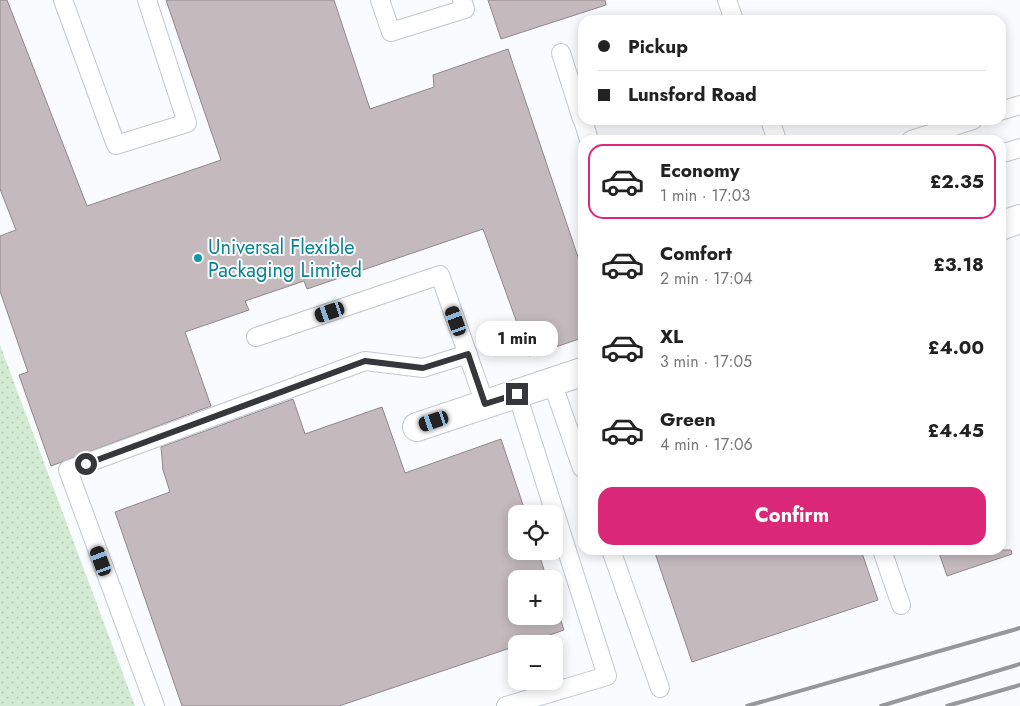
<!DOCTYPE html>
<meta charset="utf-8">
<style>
:root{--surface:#fff;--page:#f2f2f2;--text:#222;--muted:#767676;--line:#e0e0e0;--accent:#db2777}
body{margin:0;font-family:Jost,sans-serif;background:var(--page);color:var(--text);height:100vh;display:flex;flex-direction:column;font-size:19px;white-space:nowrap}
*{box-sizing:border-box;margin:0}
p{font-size:16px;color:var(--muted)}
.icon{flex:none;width:28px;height:28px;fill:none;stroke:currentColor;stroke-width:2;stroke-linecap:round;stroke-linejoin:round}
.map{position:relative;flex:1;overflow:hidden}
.panel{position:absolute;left:578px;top:135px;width:428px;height:420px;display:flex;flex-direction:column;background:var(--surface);border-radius:15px;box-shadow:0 2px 12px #0003}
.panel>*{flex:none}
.guide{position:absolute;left:578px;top:15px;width:428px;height:110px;border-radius:15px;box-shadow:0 2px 12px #0003;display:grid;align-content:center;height:110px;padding:0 20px;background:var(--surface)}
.tools{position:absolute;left:508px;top:505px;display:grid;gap:10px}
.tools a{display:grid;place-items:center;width:55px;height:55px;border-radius:10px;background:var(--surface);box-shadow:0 2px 12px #0003;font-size:25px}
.end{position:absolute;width:22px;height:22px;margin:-11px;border:6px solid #35373a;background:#fff;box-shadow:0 0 0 2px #fff}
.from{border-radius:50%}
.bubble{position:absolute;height:35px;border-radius:15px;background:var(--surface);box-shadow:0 2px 12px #0003;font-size:16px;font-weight:700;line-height:35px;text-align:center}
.car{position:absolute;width:15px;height:30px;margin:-15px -8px;border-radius:6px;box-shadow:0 0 4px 1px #0007;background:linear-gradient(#222 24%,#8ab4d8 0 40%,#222 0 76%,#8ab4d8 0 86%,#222 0)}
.guide b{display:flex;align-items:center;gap:18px;height:48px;font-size:19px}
.guide b+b{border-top:1px solid var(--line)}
.guide i{width:12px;height:12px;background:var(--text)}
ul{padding:9px 0 0;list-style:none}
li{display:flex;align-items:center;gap:15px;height:75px;margin:0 10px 8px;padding:0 10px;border:2px solid transparent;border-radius:15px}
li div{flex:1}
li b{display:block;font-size:19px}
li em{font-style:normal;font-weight:700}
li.active{border-color:var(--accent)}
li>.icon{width:45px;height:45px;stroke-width:1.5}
.action{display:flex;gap:10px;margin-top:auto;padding:10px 20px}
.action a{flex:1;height:58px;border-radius:15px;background:var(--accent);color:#fff;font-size:20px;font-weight:700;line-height:58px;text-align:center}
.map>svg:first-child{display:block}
</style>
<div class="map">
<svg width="1020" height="706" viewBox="0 0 1020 706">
<defs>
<pattern id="grass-dots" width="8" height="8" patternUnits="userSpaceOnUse" patternTransform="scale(1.25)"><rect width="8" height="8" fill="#d3ebd3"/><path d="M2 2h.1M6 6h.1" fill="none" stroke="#b6cab6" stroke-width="1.8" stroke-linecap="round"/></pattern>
</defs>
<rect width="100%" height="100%" fill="#f9fbfe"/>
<!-- grass -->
<polygon fill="url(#grass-dots)" points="0,345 135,706 0,706"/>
<!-- building -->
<g fill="#c4babd" stroke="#908789">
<polygon points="0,0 7,0 87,206 221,160 166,0 334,0 370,109 434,87 433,75 508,49 582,269 582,338 529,356 483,229 307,289 304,281 245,301 249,310 185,332 211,406 51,466 19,375 28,372 0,291 0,236 16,230 0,189"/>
<polygon points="488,0 605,0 606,5 501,39"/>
<polygon points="293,399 305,434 382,407 405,473 501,439 526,514 516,514 516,551 538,551 547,579 516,579 516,616 554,616 554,600 564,630 524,644 516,644 516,646 339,706 182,706 115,512 170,492 163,470 161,447"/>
<polygon points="654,550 861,550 878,600 692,662"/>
<polygon points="938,550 1011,550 1012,554 947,576"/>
</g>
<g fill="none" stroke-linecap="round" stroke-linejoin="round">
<!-- service casing -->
<g stroke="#c2c8cf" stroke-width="20">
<g id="service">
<polyline points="63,0 116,145 187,123 147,0"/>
<polyline points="380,0 391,32 465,9 462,0"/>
<polyline points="727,0 734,20"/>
<polyline points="561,53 582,119"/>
<polyline points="1000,111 1020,105"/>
<polyline points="583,120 589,140"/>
<polyline points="770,120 777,140"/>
<polyline points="911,140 973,120"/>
<polyline points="1000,154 1020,148"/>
<polyline points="256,337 440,275 485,404"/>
<polyline points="552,382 582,468"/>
<polyline points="611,550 660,688"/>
<polyline points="882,550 901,605"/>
<polyline points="155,706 68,470 365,361 423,368 468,354"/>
<polyline points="506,706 607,676 517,394"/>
</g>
</g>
<!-- minor casing -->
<g stroke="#c2c8cf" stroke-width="30">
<g id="minor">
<polyline points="1000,226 1020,219"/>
<polyline points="417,427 582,372"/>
</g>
</g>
<!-- service -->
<use href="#service" stroke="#fff" stroke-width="18"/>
<!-- minor -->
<use href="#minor" stroke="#fff" stroke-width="28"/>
<!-- rail -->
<g stroke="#95979a" stroke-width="4">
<polyline points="747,706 1020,628"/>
<polyline points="881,706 1020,664"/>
<polyline points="947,706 1020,685"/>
</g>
</g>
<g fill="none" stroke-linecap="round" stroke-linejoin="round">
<!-- route -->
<polyline stroke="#35373a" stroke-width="6" points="86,464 365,361 423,368 468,354 485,404 517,394"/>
</g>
<!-- markers -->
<circle fill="#0f9aa8" stroke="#f9fbfe" stroke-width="2" cx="198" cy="258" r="5"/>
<g text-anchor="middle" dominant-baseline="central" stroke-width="4" stroke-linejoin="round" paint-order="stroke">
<!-- culture labels -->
<g font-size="20" fill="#0d838f" stroke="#f9fbfe" text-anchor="start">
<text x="208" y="247">Universal Flexible<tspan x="208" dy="23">Packaging Limited</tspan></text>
</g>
</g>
</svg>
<div class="tools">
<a><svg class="icon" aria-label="locate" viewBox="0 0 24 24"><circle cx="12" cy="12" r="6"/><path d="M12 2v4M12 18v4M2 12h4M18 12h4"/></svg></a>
<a>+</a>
<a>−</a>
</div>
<i class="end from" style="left:86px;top:464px"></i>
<i class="end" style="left:517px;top:394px"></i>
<div class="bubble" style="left:476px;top:321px;width:82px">1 min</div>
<i class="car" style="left:330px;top:312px;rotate:251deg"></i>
<i class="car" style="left:456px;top:321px;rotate:340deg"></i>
<i class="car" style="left:434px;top:421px;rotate:251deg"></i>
<i class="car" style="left:101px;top:561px;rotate:340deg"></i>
<div class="guide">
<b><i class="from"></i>Pickup</b>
<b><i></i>Lunsford Road</b>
</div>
<section class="panel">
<ul>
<li class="active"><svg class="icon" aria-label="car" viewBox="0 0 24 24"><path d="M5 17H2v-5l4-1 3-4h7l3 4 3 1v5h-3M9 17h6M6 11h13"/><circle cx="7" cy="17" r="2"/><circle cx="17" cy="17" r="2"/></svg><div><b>Economy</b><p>1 min · 17:03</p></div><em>£2.35</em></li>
<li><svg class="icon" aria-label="car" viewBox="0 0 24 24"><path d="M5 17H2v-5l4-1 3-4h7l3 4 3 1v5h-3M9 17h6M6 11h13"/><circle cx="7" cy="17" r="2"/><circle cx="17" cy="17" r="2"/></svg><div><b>Comfort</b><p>2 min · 17:04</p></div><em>£3.18</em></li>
<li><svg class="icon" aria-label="car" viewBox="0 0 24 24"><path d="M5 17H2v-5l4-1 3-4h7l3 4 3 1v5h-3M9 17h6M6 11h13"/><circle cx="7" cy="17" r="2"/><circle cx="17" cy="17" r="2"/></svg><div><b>XL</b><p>3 min · 17:05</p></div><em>£4.00</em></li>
<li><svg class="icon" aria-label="car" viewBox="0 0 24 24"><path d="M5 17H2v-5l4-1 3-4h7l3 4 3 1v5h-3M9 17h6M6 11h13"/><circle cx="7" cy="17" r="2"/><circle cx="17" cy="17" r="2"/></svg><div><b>Green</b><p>4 min · 17:06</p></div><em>£4.45</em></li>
</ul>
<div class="action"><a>Confirm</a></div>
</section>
</div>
